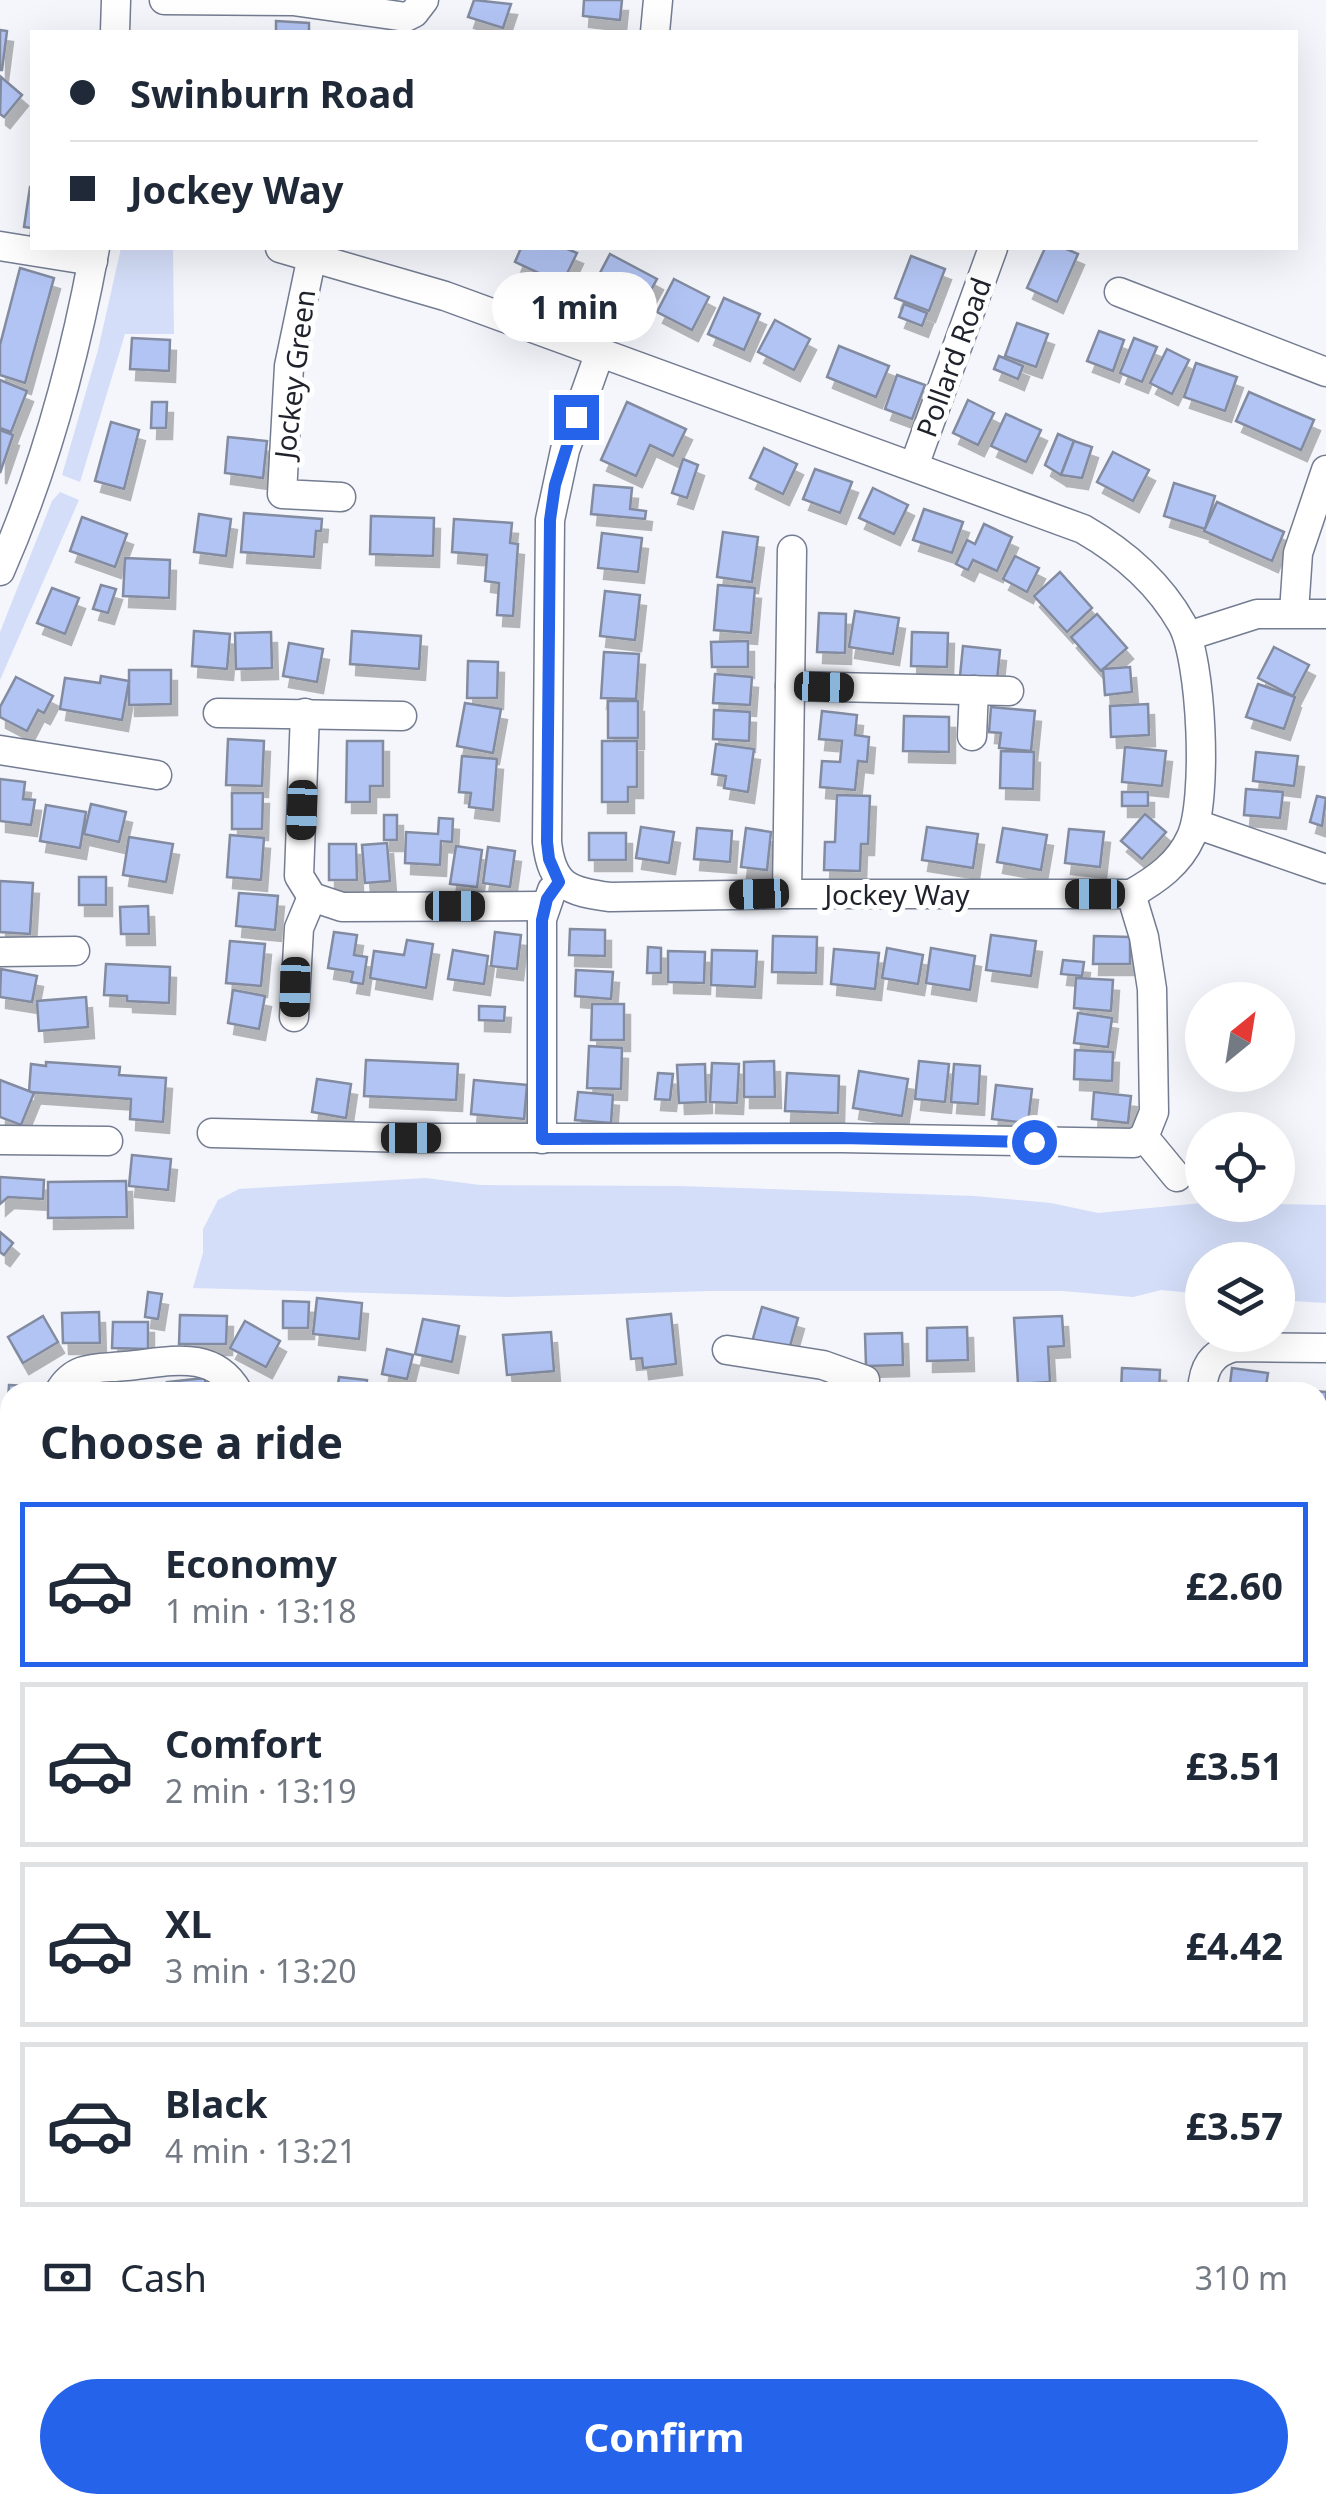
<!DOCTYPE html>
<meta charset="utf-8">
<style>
:root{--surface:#fff;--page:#f6f6f7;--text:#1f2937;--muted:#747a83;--line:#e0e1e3;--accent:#2563eb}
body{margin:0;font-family:"Noto Sans",sans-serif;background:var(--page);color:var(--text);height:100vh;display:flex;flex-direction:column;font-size:38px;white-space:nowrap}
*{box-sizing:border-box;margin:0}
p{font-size:32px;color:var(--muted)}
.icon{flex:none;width:55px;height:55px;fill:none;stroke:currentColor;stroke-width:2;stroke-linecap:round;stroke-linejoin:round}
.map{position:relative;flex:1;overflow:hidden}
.side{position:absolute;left:0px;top:1382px;width:1328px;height:1132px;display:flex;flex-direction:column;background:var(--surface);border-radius:30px 30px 0 0;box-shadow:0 10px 40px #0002}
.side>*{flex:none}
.guide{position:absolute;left:30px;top:30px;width:1268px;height:220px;border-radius:0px;box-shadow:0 10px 40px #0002;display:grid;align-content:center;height:220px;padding:0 40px;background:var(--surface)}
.needle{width:65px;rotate:30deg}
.controls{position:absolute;left:1185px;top:982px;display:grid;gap:20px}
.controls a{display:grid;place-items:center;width:110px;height:110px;border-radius:50%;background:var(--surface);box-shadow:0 10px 40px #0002;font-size:50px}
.end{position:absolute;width:45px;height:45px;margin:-22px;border:12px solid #2563eb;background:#fff;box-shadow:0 0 0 5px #fff}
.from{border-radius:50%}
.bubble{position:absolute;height:70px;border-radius:35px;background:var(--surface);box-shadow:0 10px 40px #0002;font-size:32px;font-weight:700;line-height:70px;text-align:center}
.car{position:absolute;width:30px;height:60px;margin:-30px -15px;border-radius:12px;box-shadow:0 0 8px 2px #0007;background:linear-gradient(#222 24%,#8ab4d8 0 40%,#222 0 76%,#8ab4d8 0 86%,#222 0)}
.guide b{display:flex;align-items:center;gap:35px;height:95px;font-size:38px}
.guide b+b{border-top:2px solid var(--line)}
.guide i{width:25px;height:25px;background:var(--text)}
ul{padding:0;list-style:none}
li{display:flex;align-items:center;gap:30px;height:165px;margin:0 20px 15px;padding:0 20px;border:5px solid var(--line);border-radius:0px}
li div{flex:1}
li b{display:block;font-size:38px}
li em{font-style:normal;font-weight:700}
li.selected{border-color:var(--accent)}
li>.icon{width:90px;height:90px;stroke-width:1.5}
h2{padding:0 40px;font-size:45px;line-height:120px}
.pay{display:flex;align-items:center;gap:25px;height:110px;padding:0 40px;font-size:38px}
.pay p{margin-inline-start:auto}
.cta{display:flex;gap:20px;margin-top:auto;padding:20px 40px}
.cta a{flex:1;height:115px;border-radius:60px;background:var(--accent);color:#fff;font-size:40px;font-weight:700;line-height:115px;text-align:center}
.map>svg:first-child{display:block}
</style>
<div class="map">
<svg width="1326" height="2513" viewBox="0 0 1326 2513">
<defs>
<filter id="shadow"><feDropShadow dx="6" dy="11" stdDeviation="0" flood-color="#0004"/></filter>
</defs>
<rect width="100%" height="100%" fill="#f4f6fb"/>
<!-- green -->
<g fill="#d4def8">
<polygon points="121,248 173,249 174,334 125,334 80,482 62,475 98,350"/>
<polygon points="60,492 79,500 0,680 0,632 52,501"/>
<polygon points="426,1178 480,1185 679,1186 975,1196 1051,1203 1098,1213 1202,1203 1326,1205 1326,1303 1278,1300 1278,1260 1202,1260 1202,1294 1161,1290 1133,1297 1062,1291 711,1291 508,1297 193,1288 203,1253 203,1229 218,1200 239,1189"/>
<polygon points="1318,1717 1326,1717 1326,2513 149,2513 160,2505 1318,2505"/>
</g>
<!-- building -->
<g fill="#b2c4f4" stroke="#838ba0" stroke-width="2.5" filter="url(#shadow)">
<polygon points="474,0 511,4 503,28 468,17"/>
<polygon points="584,0 622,0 620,20 583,16"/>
<polygon points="276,21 309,23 309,32 276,32"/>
<polygon points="0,30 7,31 2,70 0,70"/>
<polygon points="1,77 22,95 4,117 0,114"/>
<polygon points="30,187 32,187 32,228 24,227"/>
<polygon points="521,248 565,248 577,253 562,284 515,262"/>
<polygon points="1045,248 1064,248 1078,254 1057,302 1027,288"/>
<polygon points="610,254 657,279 640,310 631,304 628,309 591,290"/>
<polygon points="911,256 945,269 929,311 895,298"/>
<polygon points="20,268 54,278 25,383 0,375 0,345"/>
<polygon points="674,279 709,297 692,330 657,312"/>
<polygon points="724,298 760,314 744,350 708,334"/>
<polygon points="904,304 927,313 922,326 899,317"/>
<polygon points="775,320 810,339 794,370 758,352"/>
<polygon points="1017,323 1048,334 1036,367 1005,356"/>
<polygon points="1099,331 1124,340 1113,371 1087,361"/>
<polygon points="132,338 170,340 169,371 130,369"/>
<polygon points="1134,338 1157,347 1142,382 1120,373"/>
<polygon points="839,346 889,366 876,397 827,377"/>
<polygon points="1167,349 1189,360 1172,394 1150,383"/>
<polygon points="999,356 1023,366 1018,379 994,369"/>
<polygon points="1196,363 1237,377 1225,411 1184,397"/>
<polygon points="897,375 925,385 912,419 885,409"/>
<polygon points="0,380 27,391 11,432 0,428"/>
<polygon points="1249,392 1314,420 1301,450 1236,421"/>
<polygon points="968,400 994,413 978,445 953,433"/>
<polygon points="152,402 167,402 166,428 151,428"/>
<polygon points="627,402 686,429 673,456 650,445 636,476 601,460"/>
<polygon points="1006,414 1041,430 1026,462 991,446"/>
<polygon points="111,422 139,430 124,489 95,481"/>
<polygon points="0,430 13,435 0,473"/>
<polygon points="1058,434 1074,441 1061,475 1045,465"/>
<polygon points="228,437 267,441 263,478 225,473"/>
<polygon points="1074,441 1092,447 1082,478 1061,475"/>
<polygon points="764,448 797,464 783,494 750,478"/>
<polygon points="1113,452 1149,470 1133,501 1097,482"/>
<polygon points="683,459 698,465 687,498 672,493"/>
<polygon points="815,469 852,482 840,513 803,499"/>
<polygon points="1174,483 1215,496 1205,529 1164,516"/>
<polygon points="594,485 632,488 630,509 646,511 645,519 591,514"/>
<polygon points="873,488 908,505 894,534 859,518"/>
<polygon points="1217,502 1284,532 1272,561 1204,531"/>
<polygon points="924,509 963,522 952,553 913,540"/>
<polygon points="244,513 322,519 321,531 316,531 314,557 241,552"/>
<polygon points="199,514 231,519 226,556 194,552"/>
<polygon points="371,516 434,518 433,556 370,554"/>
<polygon points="82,517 127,534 115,567 70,551"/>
<polygon points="454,519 512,523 510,543 518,544 513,616 497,615 499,583 485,581 487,555 452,552"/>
<polygon points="984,524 1012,537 997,571 973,560 968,570 956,564 967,540 975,544"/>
<polygon points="723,532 758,537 752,582 717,577"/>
<polygon points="602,533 642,538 638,572 598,568"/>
<polygon points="1015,556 1039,568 1027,592 1003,579"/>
<polygon points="125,558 170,560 169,598 123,596"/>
<polygon points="1060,572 1092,608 1067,632 1034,596"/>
<polygon points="101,585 116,589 108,613 93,609"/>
<polygon points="718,585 755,588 751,633 714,630"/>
<polygon points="52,588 79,598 65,634 37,623"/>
<polygon points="605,591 640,595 635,640 600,636"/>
<polygon points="855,611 899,618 893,654 849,647"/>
<polygon points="819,613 846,614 845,653 817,652"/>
<polygon points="1097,614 1127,648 1101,671 1071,637"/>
<polygon points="194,631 230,634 227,669 192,666"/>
<polygon points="352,631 421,636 419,669 350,664"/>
<polygon points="271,632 272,668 236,669 235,633"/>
<polygon points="912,632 948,633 947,667 911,666"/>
<polygon points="748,641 748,667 712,667 711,642"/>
<polygon points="289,643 323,649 317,682 283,676"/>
<polygon points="963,646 1000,650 997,680 960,676"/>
<polygon points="1274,647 1309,665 1293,696 1258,678"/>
<polygon points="604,652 639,654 636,699 601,698"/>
<polygon points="468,661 498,662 497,698 467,698"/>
<polygon points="1130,667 1132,692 1105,695 1103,669"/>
<polygon points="129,670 171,670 171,704 129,705"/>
<polygon points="715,674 752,677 750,705 713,703"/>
<polygon points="101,676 129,681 122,720 60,709 65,678 100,683"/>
<polygon points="16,677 53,696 44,713 38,710 27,731 0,717 0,707"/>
<polygon points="1258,684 1295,697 1284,729 1246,717"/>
<rect x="608" y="701" width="30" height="37"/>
<polygon points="465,703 501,709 493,753 457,746"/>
<polygon points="1148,704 1149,735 1111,737 1110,706"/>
<polygon points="991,707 1035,711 1031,751 999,748 1001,733 989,732"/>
<polygon points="714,710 750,712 749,741 713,739"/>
<polygon points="822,711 857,715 855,735 869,737 867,762 858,761 855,790 820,787 822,761 840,762 842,741 819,739"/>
<polygon points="904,716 949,717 949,752 903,751"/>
<polygon points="228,739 264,741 262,786 226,785"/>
<polygon points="347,741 383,741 383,786 370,786 370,802 346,802"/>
<polygon points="602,741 637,741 637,787 628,787 628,802 602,802"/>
<polygon points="716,744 754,749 748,792 724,788 726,776 712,774"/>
<polygon points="1125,747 1166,751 1162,786 1122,782"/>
<polygon points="1001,751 1034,752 1033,789 1000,788"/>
<polygon points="1256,752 1298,756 1294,786 1253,781"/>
<polygon points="462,756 497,759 493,810 469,807 471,793 459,792"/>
<polygon points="0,779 25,782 23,799 35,800 31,825 0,821"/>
<polygon points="1246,789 1283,792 1280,818 1244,815"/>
<rect x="1122" y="792" width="26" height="14"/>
<polygon points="232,793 263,793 262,829 232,829"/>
<polygon points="837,795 870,796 868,844 861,844 860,871 824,870 825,842 835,842"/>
<polygon points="1317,796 1326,798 1322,826 1310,822"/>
<polygon points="91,804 126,812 119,842 84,834"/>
<polygon points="46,805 86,812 80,848 40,841"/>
<polygon points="1145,814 1166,832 1142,859 1121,841"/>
<rect x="384" y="815" width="13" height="25"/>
<polygon points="439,818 453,819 452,842 441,841 440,865 405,863 406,832 438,834"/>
<polygon points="641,827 674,832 669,863 636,858"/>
<polygon points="927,827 978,834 973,868 922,860"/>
<polygon points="697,828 732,831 730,862 694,859"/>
<polygon points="746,828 771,832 767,870 741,867"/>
<polygon points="1003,828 1047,835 1041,870 997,862"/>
<polygon points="1069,829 1104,832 1100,867 1065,863"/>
<rect x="589" y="833" width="37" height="27"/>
<polygon points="230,835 264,838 261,880 227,877"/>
<polygon points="129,837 173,844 166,882 123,875"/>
<polygon points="387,843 390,881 365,883 362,845"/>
<polygon points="329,844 356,844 357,880 329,880"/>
<polygon points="456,846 482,850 477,887 450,884"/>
<polygon points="488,847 515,851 510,887 483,883"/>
<rect x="79" y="877" width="27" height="28"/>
<polygon points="0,881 33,883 30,934 0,932"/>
<polygon points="239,893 278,896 275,930 236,926"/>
<polygon points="148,906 149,934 121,934 120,907"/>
<polygon points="570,929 605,930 605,956 569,955"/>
<polygon points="334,932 357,935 354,955 367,957 363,984 351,982 353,972 328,968"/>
<polygon points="495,932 521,935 517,969 491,966"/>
<polygon points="991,935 1036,941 1031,976 986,970"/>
<polygon points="773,936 817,937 816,973 772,972"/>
<polygon points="1094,936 1130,937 1130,964 1093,964"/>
<polygon points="407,940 433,944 426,988 370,978 374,951 404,955"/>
<polygon points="230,941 265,944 261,986 226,983"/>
<polygon points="648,947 661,948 661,973 647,973"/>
<polygon points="887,948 923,955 918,984 882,978"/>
<polygon points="931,948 975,956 970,990 926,983"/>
<polygon points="834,949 879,953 875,989 831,984"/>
<polygon points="453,950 488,956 484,984 448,979"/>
<polygon points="712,950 757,951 755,987 711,985"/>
<polygon points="668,951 705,952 704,983 668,982"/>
<polygon points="1063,960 1084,962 1082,976 1061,974"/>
<polygon points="106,964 170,967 169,1003 127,1001 127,996 104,995"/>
<polygon points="1,969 37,976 32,1002 0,997"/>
<polygon points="576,970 613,972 611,999 575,996"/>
<polygon points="1076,978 1113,980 1111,1011 1074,1008"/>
<polygon points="233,990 265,996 259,1029 228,1023"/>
<polygon points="86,997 88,1027 39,1031 37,1001"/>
<polygon points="592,1004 624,1004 624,1040 591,1040"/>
<polygon points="479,1006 505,1007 504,1021 479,1020"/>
<polygon points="1078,1013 1112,1018 1108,1047 1074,1043"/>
<polygon points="589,1046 622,1048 621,1089 587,1088"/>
<polygon points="1075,1050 1113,1052 1112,1081 1074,1079"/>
<polygon points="366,1060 458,1064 456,1100 364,1096"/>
<polygon points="774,1061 775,1097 744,1097 744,1062"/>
<polygon points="919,1061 949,1064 945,1102 915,1099"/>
<polygon points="46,1062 120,1067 119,1075 166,1078 163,1122 130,1119 131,1099 29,1092 31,1064 46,1066"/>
<polygon points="712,1063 739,1064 737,1103 710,1102"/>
<polygon points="705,1064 706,1102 679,1103 677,1065"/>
<polygon points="954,1064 980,1066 978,1104 951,1102"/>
<polygon points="859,1071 908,1079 902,1116 853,1108"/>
<polygon points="658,1073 673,1074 670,1100 655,1099"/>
<polygon points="787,1073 839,1076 838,1113 785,1111"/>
<polygon points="317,1079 351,1084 346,1118 312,1112"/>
<polygon points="0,1080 34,1093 21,1125 0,1117"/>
<polygon points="474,1080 527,1085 524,1119 471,1114"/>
<polygon points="996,1085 1032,1089 1028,1123 992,1119"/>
<polygon points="578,1092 613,1095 611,1123 575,1120"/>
<polygon points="1094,1092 1131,1096 1128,1123 1092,1119"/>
<polygon points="132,1155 171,1159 168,1190 129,1186"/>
<polygon points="0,1177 44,1180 43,1199 8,1197 0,1204"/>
<polygon points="126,1181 127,1217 48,1218 48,1182"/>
<polygon points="0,1232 13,1243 4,1255 0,1252"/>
<polygon points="148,1292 162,1294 158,1319 145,1317"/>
<polygon points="317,1298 362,1303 359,1339 313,1334"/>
<polygon points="283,1301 309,1302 308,1328 283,1328"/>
<polygon points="762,1307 798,1318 788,1353 752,1342"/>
<polygon points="99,1312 100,1343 63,1343 62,1313"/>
<polygon points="671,1314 676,1364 643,1368 642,1358 631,1359 627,1319"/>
<polygon points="180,1315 227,1316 226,1344 179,1344"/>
<polygon points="43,1316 58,1342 23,1363 8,1337"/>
<polygon points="1062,1316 1064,1346 1048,1347 1050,1382 1018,1384 1014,1318"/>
<polygon points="423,1319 459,1326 452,1362 415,1354"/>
<polygon points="245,1321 280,1341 266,1367 230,1348"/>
<polygon points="113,1322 148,1322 148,1349 112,1348"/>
<polygon points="967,1327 968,1360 927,1361 927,1328"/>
<polygon points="551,1332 554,1371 507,1375 503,1335"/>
<polygon points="902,1333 903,1365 866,1366 865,1334"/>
<polygon points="387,1349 413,1355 407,1379 382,1374"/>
<polygon points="1122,1368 1160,1370 1159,1392 1121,1392"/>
<polygon points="1232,1368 1268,1373 1265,1392 1229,1392"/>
<polygon points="339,1377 367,1380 365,1392 337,1392"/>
<polygon points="205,1378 206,1392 168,1392 167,1382"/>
<polygon points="92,1380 123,1384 122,1392 90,1392"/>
<polygon points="9,1385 44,1387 43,1392 10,1392 10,1431 6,1430"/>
<polygon points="1302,1390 1326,1392 1326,1419 1318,1418 1318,1392 1302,1392"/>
<polygon points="5,1447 10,1447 10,1514 6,1514"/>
<polygon points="1321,1501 1326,1502 1326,1533 1318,1532"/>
<rect x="0" y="1631" width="10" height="35"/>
<polygon points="0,1727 9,1727 10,1756 0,1756"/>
<polygon points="95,2505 136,2505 140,2510 101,2513"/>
</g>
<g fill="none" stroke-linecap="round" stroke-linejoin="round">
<!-- minor casing -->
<g stroke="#747c91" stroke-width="31">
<g id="minor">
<polyline points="164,0 293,1 406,17 414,13 424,0"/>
<polyline points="115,32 116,0"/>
<polyline points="655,32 658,0"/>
<polyline points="0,246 93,261"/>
<path d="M 280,248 L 445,296 L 1083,529 C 1123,552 1159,583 1182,624 C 1202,660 1208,800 1191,837 C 1179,864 1156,880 1131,894 L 787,894 L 610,897 C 569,892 552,886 547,842 L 550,520 L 565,450 L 600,352"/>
<polyline points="312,256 289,366 282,494 341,497"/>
<polyline points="1119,292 1326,372"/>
<polyline points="914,466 993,248"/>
<path d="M 0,571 C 45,469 75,357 95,248"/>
<polyline points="1294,612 1298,553 1326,470"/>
<polyline points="1188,636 1257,614 1326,614"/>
<polyline points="790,686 1009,691"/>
<polyline points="218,713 402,716"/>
<polyline points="305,713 299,876 312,897 342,907 544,906"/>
<polyline points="972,736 974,690"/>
<polyline points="0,750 157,775"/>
<polyline points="1196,824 1326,869"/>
<polyline points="787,894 792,550"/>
<polyline points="0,952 75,951"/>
<polyline points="294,1017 299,928 312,897"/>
<polyline points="212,1133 411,1138 841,1138 1134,1143 1144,1137 1154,1112 1152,989 1144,937 1131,894"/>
<polyline points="1144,1137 1177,1177"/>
<polyline points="542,1139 542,919 552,890"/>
<polyline points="0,1140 108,1141"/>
<polyline points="727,1350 823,1365 865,1380"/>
<path d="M 59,1392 C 75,1364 98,1369 126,1366 C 168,1362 213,1348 238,1392"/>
<path d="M 1202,1392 C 1203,1368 1211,1353 1235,1347 L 1326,1348"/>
<polyline points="1318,1564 1326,1565"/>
<polyline points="0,1697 10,1697"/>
<polyline points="7,2104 10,2163"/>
<polyline points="0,2480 10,2473"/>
</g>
</g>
<!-- minor -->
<use href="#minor" stroke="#fff" stroke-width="28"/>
</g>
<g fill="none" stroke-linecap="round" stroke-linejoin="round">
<!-- route -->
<polyline stroke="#2563eb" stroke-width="12" points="576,417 555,485 550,520 547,842 549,859 559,882 547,899 542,920 542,1139 840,1138 1034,1142"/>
</g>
<g text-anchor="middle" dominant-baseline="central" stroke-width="10" stroke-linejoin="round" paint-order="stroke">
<!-- street labels -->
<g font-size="28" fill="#1f222b" stroke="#fff">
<text transform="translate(953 357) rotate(-70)">Pollard Road</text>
<text transform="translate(294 374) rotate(-83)">Jockey Green</text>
<text x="897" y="894">Jockey Way</text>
</g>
</g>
</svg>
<div class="controls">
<a><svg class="needle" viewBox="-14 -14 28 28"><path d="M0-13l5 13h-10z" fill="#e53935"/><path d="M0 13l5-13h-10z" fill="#747a83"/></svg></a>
<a><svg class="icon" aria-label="locate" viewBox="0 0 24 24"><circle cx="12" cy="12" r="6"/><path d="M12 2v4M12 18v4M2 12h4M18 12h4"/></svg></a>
<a><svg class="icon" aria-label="layers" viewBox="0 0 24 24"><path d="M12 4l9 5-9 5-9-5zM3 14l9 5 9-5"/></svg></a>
</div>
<i class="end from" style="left:1034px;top:1142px"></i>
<i class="end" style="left:576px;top:417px"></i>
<div class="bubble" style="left:492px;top:272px;width:165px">1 min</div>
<i class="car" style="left:824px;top:687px;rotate:92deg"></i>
<i class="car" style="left:302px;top:810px;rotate:182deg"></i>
<i class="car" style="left:759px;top:894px;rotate:268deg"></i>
<i class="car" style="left:1095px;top:894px;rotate:270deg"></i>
<i class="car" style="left:455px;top:906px;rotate:90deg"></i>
<i class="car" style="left:295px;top:987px;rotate:181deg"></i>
<i class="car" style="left:411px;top:1138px;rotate:90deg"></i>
<div class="guide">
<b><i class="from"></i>Swinburn Road</b>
<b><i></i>Jockey Way</b>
</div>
<section class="side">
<h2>Choose a ride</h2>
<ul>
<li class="selected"><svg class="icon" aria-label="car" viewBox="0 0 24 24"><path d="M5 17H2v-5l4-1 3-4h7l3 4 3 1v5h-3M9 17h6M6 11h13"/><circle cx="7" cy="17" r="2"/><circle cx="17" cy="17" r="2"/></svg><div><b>Economy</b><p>1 min · 13:18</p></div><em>£2.60</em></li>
<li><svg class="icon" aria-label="car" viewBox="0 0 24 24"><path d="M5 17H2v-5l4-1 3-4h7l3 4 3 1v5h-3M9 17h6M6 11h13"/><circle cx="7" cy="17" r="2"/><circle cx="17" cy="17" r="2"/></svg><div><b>Comfort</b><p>2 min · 13:19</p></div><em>£3.51</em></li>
<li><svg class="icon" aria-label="car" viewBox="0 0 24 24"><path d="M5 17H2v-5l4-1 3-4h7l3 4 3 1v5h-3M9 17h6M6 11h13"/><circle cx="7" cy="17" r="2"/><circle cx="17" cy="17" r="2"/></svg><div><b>XL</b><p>3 min · 13:20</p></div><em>£4.42</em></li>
<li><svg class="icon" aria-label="car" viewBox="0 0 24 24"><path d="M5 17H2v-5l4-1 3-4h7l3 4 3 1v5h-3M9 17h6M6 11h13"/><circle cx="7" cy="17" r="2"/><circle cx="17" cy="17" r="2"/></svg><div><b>Black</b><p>4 min · 13:21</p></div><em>£3.57</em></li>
</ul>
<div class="pay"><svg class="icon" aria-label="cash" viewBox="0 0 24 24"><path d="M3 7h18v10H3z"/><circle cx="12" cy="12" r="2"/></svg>Cash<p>310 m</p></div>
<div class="cta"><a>Confirm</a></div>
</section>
</div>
